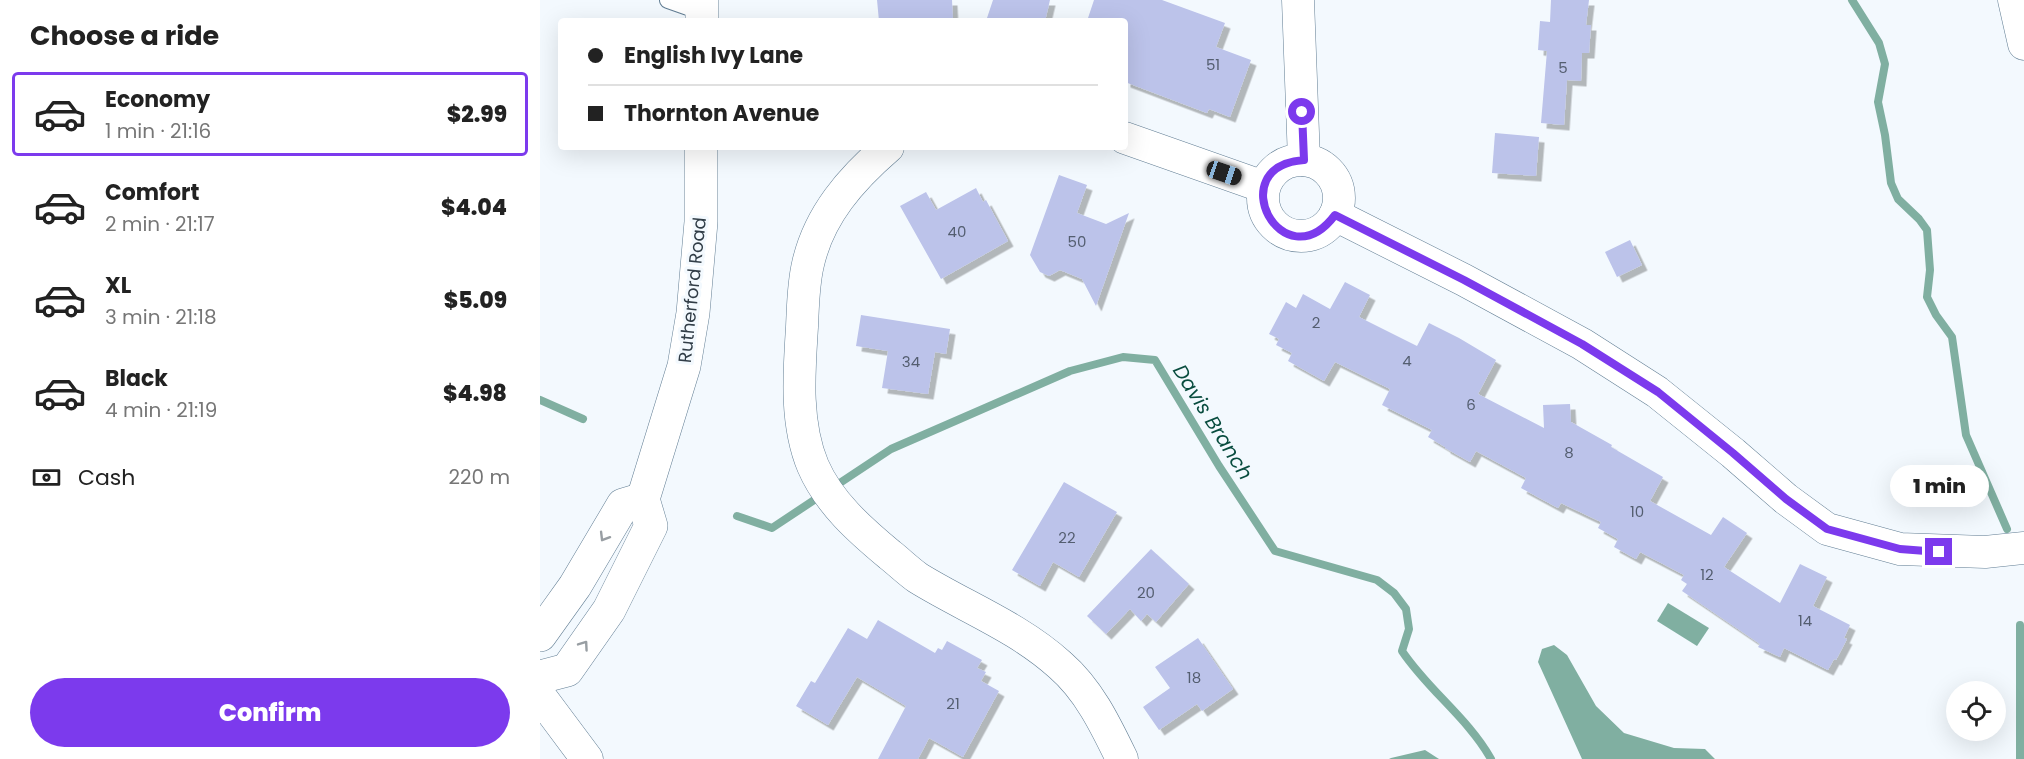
<!DOCTYPE html>
<meta charset="utf-8">
<style>
:root{--surface:#fff;--page:#f2f2f2;--text:#222;--muted:#767676;--line:#e0e0e0;--accent:#7c3aed}
body{margin:0;font-family:Poppins,sans-serif;background:var(--page);color:var(--text);height:100vh;display:flex;flex-direction:column;font-size:22px;white-space:nowrap}
*{box-sizing:border-box;margin:0}
p{font-size:20px;color:var(--muted)}
.icon{flex:none;width:33px;height:33px;fill:none;stroke:currentColor;stroke-width:2;stroke-linecap:round;stroke-linejoin:round}
.map{position:relative;flex:1;overflow:hidden}
.sheet{display:flex;flex-direction:column;background:var(--surface);width:540px}
.sheet>*{flex:none}
.guide{position:absolute;left:18px;top:18px;width:570px;height:132px;border-radius:6px;box-shadow:0 6px 24px #0002;display:grid;align-content:center;height:132px;padding:0 30px;background:var(--surface)}
.buttons{position:absolute;left:1406px;top:681px;display:grid;gap:12px}
.buttons a{display:grid;place-items:center;width:60px;height:60px;border-radius:50%;background:var(--surface);box-shadow:0 6px 24px #0002;font-size:30px}
.end{position:absolute;width:27px;height:27px;margin:-14px;border:8px solid #7c3aed;background:#fff;box-shadow:0 0 0 3px #fff}
.from{border-radius:50%}
.bubble{position:absolute;height:42px;border-radius:21px;background:var(--surface);box-shadow:0 6px 24px #0002;font-size:20px;font-weight:800;line-height:42px;text-align:center}
.car{position:absolute;width:18px;height:36px;margin:-18px -9px;border-radius:8px;box-shadow:0 0 4px 2px #0007;background:linear-gradient(#222 24%,#8ab4d8 0 40%,#222 0 76%,#8ab4d8 0 86%,#222 0)}
.guide b{display:flex;align-items:center;gap:21px;height:57px;font-size:22px}
.guide b+b{border-top:2px solid var(--line)}
.guide i{width:15px;height:15px;background:var(--text)}
ul{padding:0;list-style:none}
li{display:flex;align-items:center;gap:18px;height:84px;margin:0 12px 9px;padding:0 18px;border:3px solid transparent;border-radius:6px}
li div{flex:1}
li b{display:block;font-size:22px}
li em{font-style:normal;font-weight:800}
li.active{border-color:var(--accent)}
li>.icon{width:54px;height:54px;stroke-width:1.5}
h2{padding:0 30px;font-size:27px;line-height:72px}
.pay{display:flex;align-items:center;gap:15px;height:66px;padding:0 30px;font-size:22px}
.pay p{margin-inline-start:auto}
.action{display:flex;gap:12px;margin-top:auto;padding:12px 30px}
.action a{flex:1;height:69px;border-radius:36px;background:var(--accent);color:#fff;font-size:24px;font-weight:800;line-height:69px;text-align:center}
main{display:flex;flex:1;min-height:0}
.map>svg:first-child{display:block}
</style>
<main>
<section class="sheet">
<h2>Choose a ride</h2>
<ul>
<li class="active"><svg class="icon" aria-label="car" viewBox="0 0 24 24"><path d="M5 17H2v-5l4-1 3-4h7l3 4 3 1v5h-3M9 17h6M6 11h13"/><circle cx="7" cy="17" r="2"/><circle cx="17" cy="17" r="2"/></svg><div><b>Economy</b><p>1 min · 21:16</p></div><em>$2.99</em></li>
<li><svg class="icon" aria-label="car" viewBox="0 0 24 24"><path d="M5 17H2v-5l4-1 3-4h7l3 4 3 1v5h-3M9 17h6M6 11h13"/><circle cx="7" cy="17" r="2"/><circle cx="17" cy="17" r="2"/></svg><div><b>Comfort</b><p>2 min · 21:17</p></div><em>$4.04</em></li>
<li><svg class="icon" aria-label="car" viewBox="0 0 24 24"><path d="M5 17H2v-5l4-1 3-4h7l3 4 3 1v5h-3M9 17h6M6 11h13"/><circle cx="7" cy="17" r="2"/><circle cx="17" cy="17" r="2"/></svg><div><b>XL</b><p>3 min · 21:18</p></div><em>$5.09</em></li>
<li><svg class="icon" aria-label="car" viewBox="0 0 24 24"><path d="M5 17H2v-5l4-1 3-4h7l3 4 3 1v5h-3M9 17h6M6 11h13"/><circle cx="7" cy="17" r="2"/><circle cx="17" cy="17" r="2"/></svg><div><b>Black</b><p>4 min · 21:19</p></div><em>$4.98</em></li>
</ul>
<div class="pay"><svg class="icon" aria-label="cash" viewBox="0 0 24 24"><path d="M3 7h18v10H3z"/><circle cx="12" cy="12" r="2"/></svg>Cash<p>220 m</p></div>
<div class="action"><a>Confirm</a></div>
</section>
<div class="map">
<svg width="1484" height="759" viewBox="0 0 1484 759">
<defs>
<filter id="shadow"><feDropShadow dx="5.5" dy="5.5" stdDeviation="0" flood-color="#0004"/></filter>
</defs>
<rect width="100%" height="100%" fill="#f3f9fe"/>
<!-- water -->
<g fill="#80afa1">
<polygon points="1128,603 1169,628 1157,646 1117,621"/>
<polygon points="1014,645 1027,655 1056,706 1084,733 1134,748 1165,749 1175,759 1042,759 998,662 1002,649"/>
<polygon points="885,750 899,759 849,759 851,758"/>
</g>
<g fill="none" stroke-linecap="round" stroke-linejoin="round">
<!-- stream -->
<g stroke="#80afa1" stroke-width="8">
<polyline points="1312,0 1339,43 1345,64 1338,102 1345,135 1351,183 1358,199 1379,219 1387,230 1390,270 1387,297 1396,315 1412,337 1426,435 1467,529"/>
<polyline points="0,400 43,419"/>
<path d="M 197,516 L 232,528 L 351,449 L 530,371 L 583,357 L 615,360 L 679,466 L 735,551 L 837,580 L 854,593 L 866,609 L 869,629 L 862,651 C 888,690 928,718 951,759"/>
<polyline points="1480,759 1480,625"/>
</g>
</g>
<!-- building -->
<g fill="#bcc3ea" filter="url(#shadow)">
<polygon points="337,0 412,0 413,21 339,21"/>
<polygon points="453,0 510,0 505,21 446,21"/>
<polygon points="554,0 622,0 685,23 676,47 711,60 690,117 669,109 667,113 585,82 585,21 547,21"/>
<polygon points="1011,0 1049,0 1046,25 1051,25 1049,53 1042,53 1041,81 1027,80 1024,125 1001,123 1007,51 998,50 1000,21 1010,22"/>
<polygon points="955,133 999,137 996,176 952,173"/>
<polygon points="519,175 547,185 537,213 566,224 589,213 556,306 542,279 520,270 509,276 500,272 490,255"/>
<polygon points="436,188 443,202 446,200 468,241 401,279 360,206 386,192 396,210"/>
<polygon points="1090,240 1102,265 1077,277 1065,252"/>
<polygon points="805,282 830,295 819,317 877,346 889,323 919,338 956,360 938,394 1004,428 1003,405 1030,404 1031,422 1072,445 1071,447 1123,477 1110,501 1171,535 1183,517 1207,533 1184,567 1240,603 1260,564 1287,577 1273,606 1310,625 1304,638 1307,639 1296,660 1294,659 1288,670 1244,648 1240,657 1218,647 1220,644 1142,591 1147,584 1141,580 1144,575 1100,552 1096,559 1074,547 1078,539 1058,528 1061,522 1021,503 1018,508 981,488 986,478 936,451 930,462 905,448 905,447 888,437 892,430 842,405 850,389 795,362 784,381 748,361 752,353 736,345 739,339 729,334 746,302 756,308 763,294 790,309"/>
<polygon points="321,315 410,329 406,354 395,352 388,394 342,388 348,351 316,346"/>
<polygon points="524,482 577,512 539,577 513,562 500,586 472,570"/>
<polygon points="611,549 649,584 616,622 607,614 601,621 590,609 566,634 547,616"/>
<polygon points="338,620 395,653 398,648 402,650 407,641 442,660 437,668 446,672 441,681 459,691 423,757 389,738 378,759 338,759 366,706 317,677 288,725 256,706 271,681 275,683 308,628 327,639"/>
<polygon points="658,638 693,689 662,711 657,704 619,730 603,707 630,688 615,667"/>
</g>
<g fill="none" stroke-linecap="round" stroke-linejoin="round">
<!-- service casing -->
<g stroke="#627e94" stroke-width="18">
<polyline id="service" points="128,0 162,12"/>
</g>
<!-- minor casing -->
<g stroke="#627e94" stroke-width="33">
<g id="minor">
<polyline points="758,0 764,160"/>
<polyline points="1474,0 1484,44"/>
<polyline points="585,138 724,187"/>
<path d="M 348,147 C 311,179 279,215 268,264 C 263,285 263,307 262,327 C 259,373 255,423 273,466 C 289,503 320,530 350,555 C 359,562 368,571 378,578 C 425,607 478,627 520,665 C 549,690 566,726 582,759"/>
<circle cx="761" cy="198" r="38"/>
<polyline points="795,215 924,280 1042,344 1117,392 1193,453 1246,499 1287,529 1360,549 1445,552 1484,548"/>
<polyline points="0,696 47,759"/>
</g>
</g>
<!-- tertiary casing -->
<g stroke="#627e94" stroke-width="34">
<g id="tertiary">
<polyline points="162,21 162,0"/>
<polyline points="0,635 35,586 83,505 103,499"/>
<polyline points="0,677 27,670 69,610 111,526 103,499 144,366 153,313 161,222 161,147"/>
</g>
</g>
<!-- service -->
<use href="#service" stroke="#fff" stroke-width="16"/>
<!-- minor -->
<use href="#minor" stroke="#fff" stroke-width="32"/>
<!-- tertiary -->
<use href="#tertiary" stroke="#fff" stroke-width="33"/>
</g>
<!-- one-way arrows -->
<defs><path id="oneway-chevron" d="M-2-3.5L2.5 0L-2 3.5" fill="none" stroke-width="1.6" stroke-linecap="round" stroke-linejoin="round" transform="scale(1.5)"/></defs>
<g stroke="#989ea3">
<use href="#oneway-chevron" transform="translate(64 537) rotate(121)"/>
<use href="#oneway-chevron" transform="translate(44 645) rotate(-55)"/>
</g>
<g fill="none" stroke-linecap="round" stroke-linejoin="round">
<!-- route -->
<path stroke="#7c3aed" stroke-width="8" d="M 762,112 L 764,160 C 680,166 743,284 795,215 L 924,280 L 1042,344 L 1118,392 L 1193,453 L 1246,499 L 1287,529 L 1360,549 L 1399,552"/>
</g>
<g text-anchor="middle" dominant-baseline="central" stroke-width="6" stroke-linejoin="round" paint-order="stroke">
<!-- number labels -->
<g font-size="15" fill="#545e70">
<text x="673" y="64">51</text>
<text x="1023" y="67">5</text>
<text x="417" y="231">40</text>
<text x="537" y="241">50</text>
<text x="776" y="322">2</text>
<text x="867" y="360">4</text>
<text x="371" y="361">34</text>
<text x="931" y="404">6</text>
<text x="1029" y="452">8</text>
<text x="1097" y="511">10</text>
<text x="527" y="537">22</text>
<text x="1167" y="574">12</text>
<text x="606" y="592">20</text>
<text x="1265" y="620">14</text>
<text x="654" y="677">18</text>
<text x="413" y="703">21</text>
</g>
<!-- street labels -->
<g font-size="18" fill="#313d47" stroke="#f3f9fe">
<text transform="translate(152 290) rotate(-84)">Rutherford Road</text>
</g>
<!-- water labels -->
<g font-size="20" font-style="italic" fill="#094d3f" stroke="#f3f9fe">
<text transform="translate(673 422) rotate(58)">Davis Branch</text>
</g>
</g>
</svg>
<div class="buttons">
<a><svg class="icon" aria-label="locate" viewBox="0 0 24 24"><circle cx="12" cy="12" r="6"/><path d="M12 2v4M12 18v4M2 12h4M18 12h4"/></svg></a>
</div>
<i class="end from" style="left:762px;top:112px"></i>
<i class="end" style="left:1399px;top:552px"></i>
<div class="bubble" style="left:1350px;top:465px;width:99px">1 min</div>
<i class="car" style="left:684px;top:173px;rotate:109deg"></i>
<div class="guide">
<b><i class="from"></i>English Ivy Lane</b>
<b><i></i>Thornton Avenue</b>
</div>
</div>
</main>
